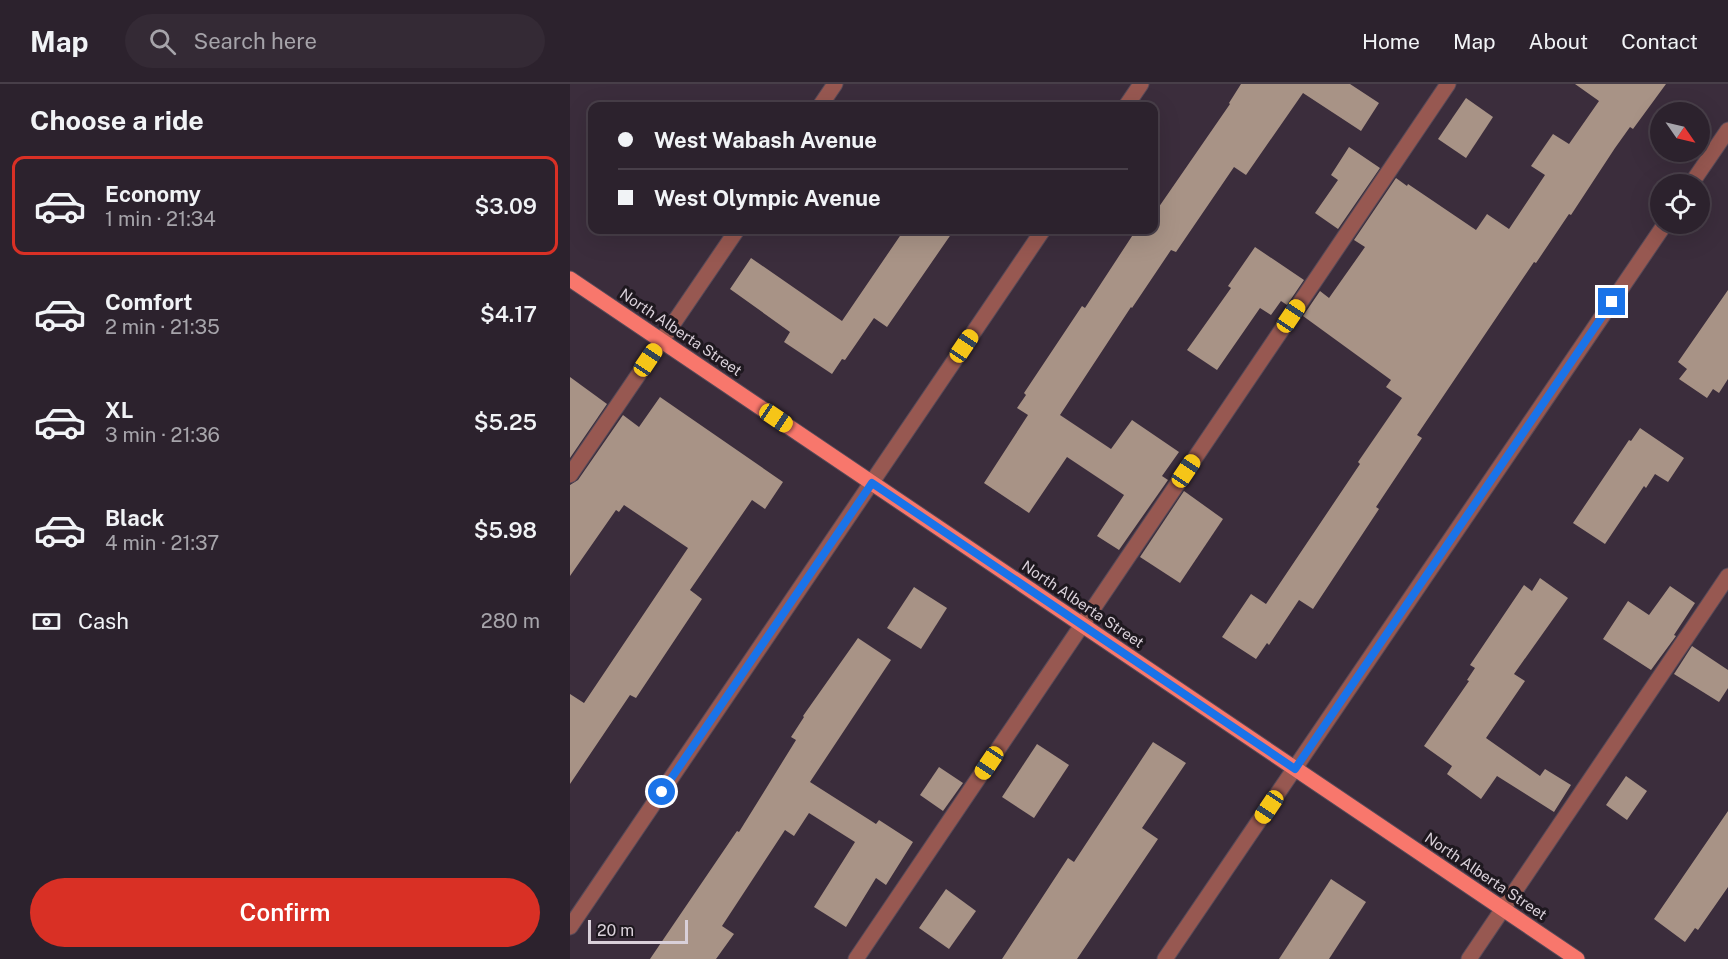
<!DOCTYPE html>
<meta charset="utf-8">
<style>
:root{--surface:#2c222d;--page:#342a35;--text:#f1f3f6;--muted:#a6a4aa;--line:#483f49;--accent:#d93025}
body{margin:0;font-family:"Public Sans",sans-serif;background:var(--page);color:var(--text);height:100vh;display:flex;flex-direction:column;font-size:22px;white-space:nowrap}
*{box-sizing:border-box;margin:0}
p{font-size:20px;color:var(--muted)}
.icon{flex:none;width:33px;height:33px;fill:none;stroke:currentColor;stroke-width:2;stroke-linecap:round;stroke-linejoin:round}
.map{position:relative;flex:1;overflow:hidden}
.details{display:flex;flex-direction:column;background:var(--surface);width:570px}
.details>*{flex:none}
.top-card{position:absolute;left:18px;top:18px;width:570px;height:132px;border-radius:12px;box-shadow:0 6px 24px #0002,0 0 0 2px var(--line);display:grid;align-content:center;height:132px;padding:0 30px;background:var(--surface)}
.needle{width:39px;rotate:124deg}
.fabs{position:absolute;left:1080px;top:18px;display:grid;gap:12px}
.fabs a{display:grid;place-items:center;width:60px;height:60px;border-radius:50%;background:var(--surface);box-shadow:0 6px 24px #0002,0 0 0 2px var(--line);font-size:30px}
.scale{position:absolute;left:18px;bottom:15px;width:100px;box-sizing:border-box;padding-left:6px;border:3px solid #d9d0d9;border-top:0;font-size:16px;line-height:21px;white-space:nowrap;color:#d9d0d9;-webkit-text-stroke:4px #1e181f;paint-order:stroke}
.end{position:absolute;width:27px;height:27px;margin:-14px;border:8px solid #1a73e8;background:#fff;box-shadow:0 0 0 3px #fff}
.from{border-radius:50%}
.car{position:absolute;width:18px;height:36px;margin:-18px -9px;border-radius:8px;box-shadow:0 0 4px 2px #0007;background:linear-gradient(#f5c518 24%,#345 0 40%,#f5c518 0 76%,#345 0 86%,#f5c518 0)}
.top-card b{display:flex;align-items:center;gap:21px;height:57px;font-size:22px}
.top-card b+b{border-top:2px solid var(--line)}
.top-card i{width:15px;height:15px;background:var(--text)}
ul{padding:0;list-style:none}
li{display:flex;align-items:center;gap:18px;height:99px;margin:0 12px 9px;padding:0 18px;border:3px solid transparent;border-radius:12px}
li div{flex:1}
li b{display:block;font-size:22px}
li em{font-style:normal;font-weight:600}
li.selected{border-color:var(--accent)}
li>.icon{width:54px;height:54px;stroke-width:1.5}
h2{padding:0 30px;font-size:27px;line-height:72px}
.pay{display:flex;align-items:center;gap:15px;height:66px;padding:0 30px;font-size:22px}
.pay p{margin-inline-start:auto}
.cta{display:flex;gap:12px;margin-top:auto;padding:12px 30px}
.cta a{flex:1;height:69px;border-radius:36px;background:var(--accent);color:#fff;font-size:24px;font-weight:600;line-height:69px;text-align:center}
header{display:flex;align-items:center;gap:36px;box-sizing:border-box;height:84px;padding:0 30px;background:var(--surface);border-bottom:2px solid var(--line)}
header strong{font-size:28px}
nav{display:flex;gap:33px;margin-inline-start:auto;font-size:21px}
.search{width:420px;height:54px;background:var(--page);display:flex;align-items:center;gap:15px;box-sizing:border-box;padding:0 21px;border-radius:33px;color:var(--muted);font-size:22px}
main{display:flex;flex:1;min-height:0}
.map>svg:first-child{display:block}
</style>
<header>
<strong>Map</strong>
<div class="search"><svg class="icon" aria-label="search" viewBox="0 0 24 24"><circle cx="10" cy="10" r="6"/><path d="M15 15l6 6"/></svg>Search here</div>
<nav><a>Home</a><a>Map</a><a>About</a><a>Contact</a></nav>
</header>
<main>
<section class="details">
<h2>Choose a ride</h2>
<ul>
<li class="selected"><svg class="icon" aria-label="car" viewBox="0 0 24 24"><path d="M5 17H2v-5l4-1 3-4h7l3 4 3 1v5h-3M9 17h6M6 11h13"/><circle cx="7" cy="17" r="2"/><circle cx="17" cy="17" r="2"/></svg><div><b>Economy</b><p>1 min · 21:34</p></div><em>$3.09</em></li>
<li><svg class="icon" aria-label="car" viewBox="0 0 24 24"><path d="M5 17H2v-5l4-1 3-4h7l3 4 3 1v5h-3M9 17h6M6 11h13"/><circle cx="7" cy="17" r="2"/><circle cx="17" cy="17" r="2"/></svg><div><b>Comfort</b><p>2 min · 21:35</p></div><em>$4.17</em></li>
<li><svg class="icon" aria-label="car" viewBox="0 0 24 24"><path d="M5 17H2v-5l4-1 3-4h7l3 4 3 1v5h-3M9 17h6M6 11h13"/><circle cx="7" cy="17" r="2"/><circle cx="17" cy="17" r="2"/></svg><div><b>XL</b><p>3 min · 21:36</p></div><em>$5.25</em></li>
<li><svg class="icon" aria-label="car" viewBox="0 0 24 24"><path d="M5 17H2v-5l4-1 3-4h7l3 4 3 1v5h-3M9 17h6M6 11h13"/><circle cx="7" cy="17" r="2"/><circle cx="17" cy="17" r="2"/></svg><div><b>Black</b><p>4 min · 21:37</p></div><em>$5.98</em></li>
</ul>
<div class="pay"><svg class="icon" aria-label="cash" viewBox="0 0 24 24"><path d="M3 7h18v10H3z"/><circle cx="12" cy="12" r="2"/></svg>Cash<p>280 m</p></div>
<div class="cta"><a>Confirm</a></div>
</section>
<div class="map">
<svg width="1158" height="875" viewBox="0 0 1158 875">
<rect width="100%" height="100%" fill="#3b2d3c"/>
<!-- building -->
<g fill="#a89386">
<polygon points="671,0 780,0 809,19 791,47 733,9 676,91 664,83 606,168 601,166 562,224 561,223 490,331 541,365 562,336 609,368 592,392 598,396 549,466 527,452 554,411 497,373 459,429 414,399 458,331 447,324 456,311 454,309 512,222 515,224 566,146 584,146 584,130 660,20 659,19"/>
<polygon points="1005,0 1096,0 1063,45 1060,43 1045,64 1001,131 999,130 966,179 964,178 847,351 852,354 806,423 809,425 743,525 729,516 699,561 697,559 686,575 652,553 681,510 696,520 790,380 788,378 832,314 816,303 821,296 733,232 750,207 759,214 795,163 784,156 826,94 837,102 838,100 906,146 917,130 939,145 975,91 961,82 983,50 999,60 1029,17"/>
<polygon points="896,14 923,33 896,74 868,55"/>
<polygon points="779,63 810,84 768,145 745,129 768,96 761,91"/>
<polygon points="334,146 384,146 317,243 304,234 275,276 272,275 262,290 214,258 220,248 160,205 181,174 272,237"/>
<polygon points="685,163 734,196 717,221 711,217 701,231 690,224 647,286 617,266 661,204 658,202"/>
<polygon points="1158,206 1158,295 1149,309 1143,305 1137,314 1109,295 1117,285 1108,278"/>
<polygon points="0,293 37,320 0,374"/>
<polygon points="90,313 213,398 195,425 182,416 120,506 132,515 66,614 60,611 0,700 0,610 14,619 118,464 54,421 49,428 46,426 0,492 0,401 8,396 53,331 69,343"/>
<polygon points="1070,344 1114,374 1098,398 1085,390 1076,404 1074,402 1035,460 1003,439 1059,356 1061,357"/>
<polygon points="614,407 653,435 610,499 570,473"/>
<polygon points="970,494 998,514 944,590 955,597 916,654 970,692 975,685 1001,701 984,728 927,692 911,715 877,690 882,682 854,662 899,597 897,596 905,584 900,581 954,501 962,507"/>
<polygon points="1100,502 1125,519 1104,551 1106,552 1081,586 1033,555 1058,517 1079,531"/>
<polygon points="344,503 377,524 351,565 317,544"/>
<polygon points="288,554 321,576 240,698 306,740 309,736 343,758 316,801 306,794 276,843 244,823 285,758 239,729 224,752 215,746 152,842 164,850 146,875 80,875 167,747 169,748 226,656 221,653 234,633 233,632"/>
<polygon points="1122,562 1158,586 1158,604 1149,618 1104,590"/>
<polygon points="583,658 616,679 572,744 588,755 507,875 432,875 498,774 504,778"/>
<polygon points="467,660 499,681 464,734 432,713"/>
<polygon points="369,683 393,699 373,727 350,711"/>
<polygon points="1056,692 1077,707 1057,736 1036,721"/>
<polygon points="1158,727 1158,803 1128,846 1125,844 1115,858 1084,835"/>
<polygon points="761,795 796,818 759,875 709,875"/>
<polygon points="376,805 406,827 379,865 349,844"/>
</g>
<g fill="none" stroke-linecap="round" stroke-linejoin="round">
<!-- minor casing -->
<g stroke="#574a58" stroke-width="17">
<g id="minor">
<polyline points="250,22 265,0"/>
<polyline points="556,22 571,0"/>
<polyline points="1121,100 1158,46"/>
<polyline points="0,391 167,146"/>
<polyline points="0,843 473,146"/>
<polyline points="286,875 878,0"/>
<polyline points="595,875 1095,140"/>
<polyline points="899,875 1158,492"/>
</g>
</g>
<!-- major casing -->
<g stroke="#574a58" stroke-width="17">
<polyline id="major" points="0,195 1007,875"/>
</g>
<!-- minor -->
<use href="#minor" stroke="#975851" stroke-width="15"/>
<!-- major -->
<use href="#major" stroke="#f8776c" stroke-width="15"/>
</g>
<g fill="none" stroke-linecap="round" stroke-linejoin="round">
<!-- route -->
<polyline stroke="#1a73e8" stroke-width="8" points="92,708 302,399 725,685 1042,218"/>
</g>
<g text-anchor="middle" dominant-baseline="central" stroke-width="6" stroke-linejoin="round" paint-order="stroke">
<!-- street labels -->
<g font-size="15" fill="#d9d0d9" stroke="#1e181f">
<text transform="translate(111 248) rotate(34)">North Alberta Street</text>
<text transform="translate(513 520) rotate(34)">North Alberta Street</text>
<text transform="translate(916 792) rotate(34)">North Alberta Street</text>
</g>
</g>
</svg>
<div class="fabs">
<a><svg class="needle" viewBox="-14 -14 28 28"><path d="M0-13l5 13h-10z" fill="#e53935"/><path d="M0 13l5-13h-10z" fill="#a6a4aa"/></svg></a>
<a><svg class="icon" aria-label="locate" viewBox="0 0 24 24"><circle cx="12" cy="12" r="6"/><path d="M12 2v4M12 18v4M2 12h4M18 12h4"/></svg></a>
</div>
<div class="scale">20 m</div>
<i class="end from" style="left:92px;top:708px"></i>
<i class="end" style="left:1042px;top:218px"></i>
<i class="car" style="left:721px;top:232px;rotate:34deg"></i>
<i class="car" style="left:394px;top:262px;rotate:34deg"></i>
<i class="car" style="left:78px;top:276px;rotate:34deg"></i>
<i class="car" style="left:206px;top:334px;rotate:124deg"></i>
<i class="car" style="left:616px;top:387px;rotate:34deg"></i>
<i class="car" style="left:419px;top:679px;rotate:214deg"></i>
<i class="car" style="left:699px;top:723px;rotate:214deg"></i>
<div class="top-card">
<b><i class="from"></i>West Wabash Avenue</b>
<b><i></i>West Olympic Avenue</b>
</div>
</div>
</main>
